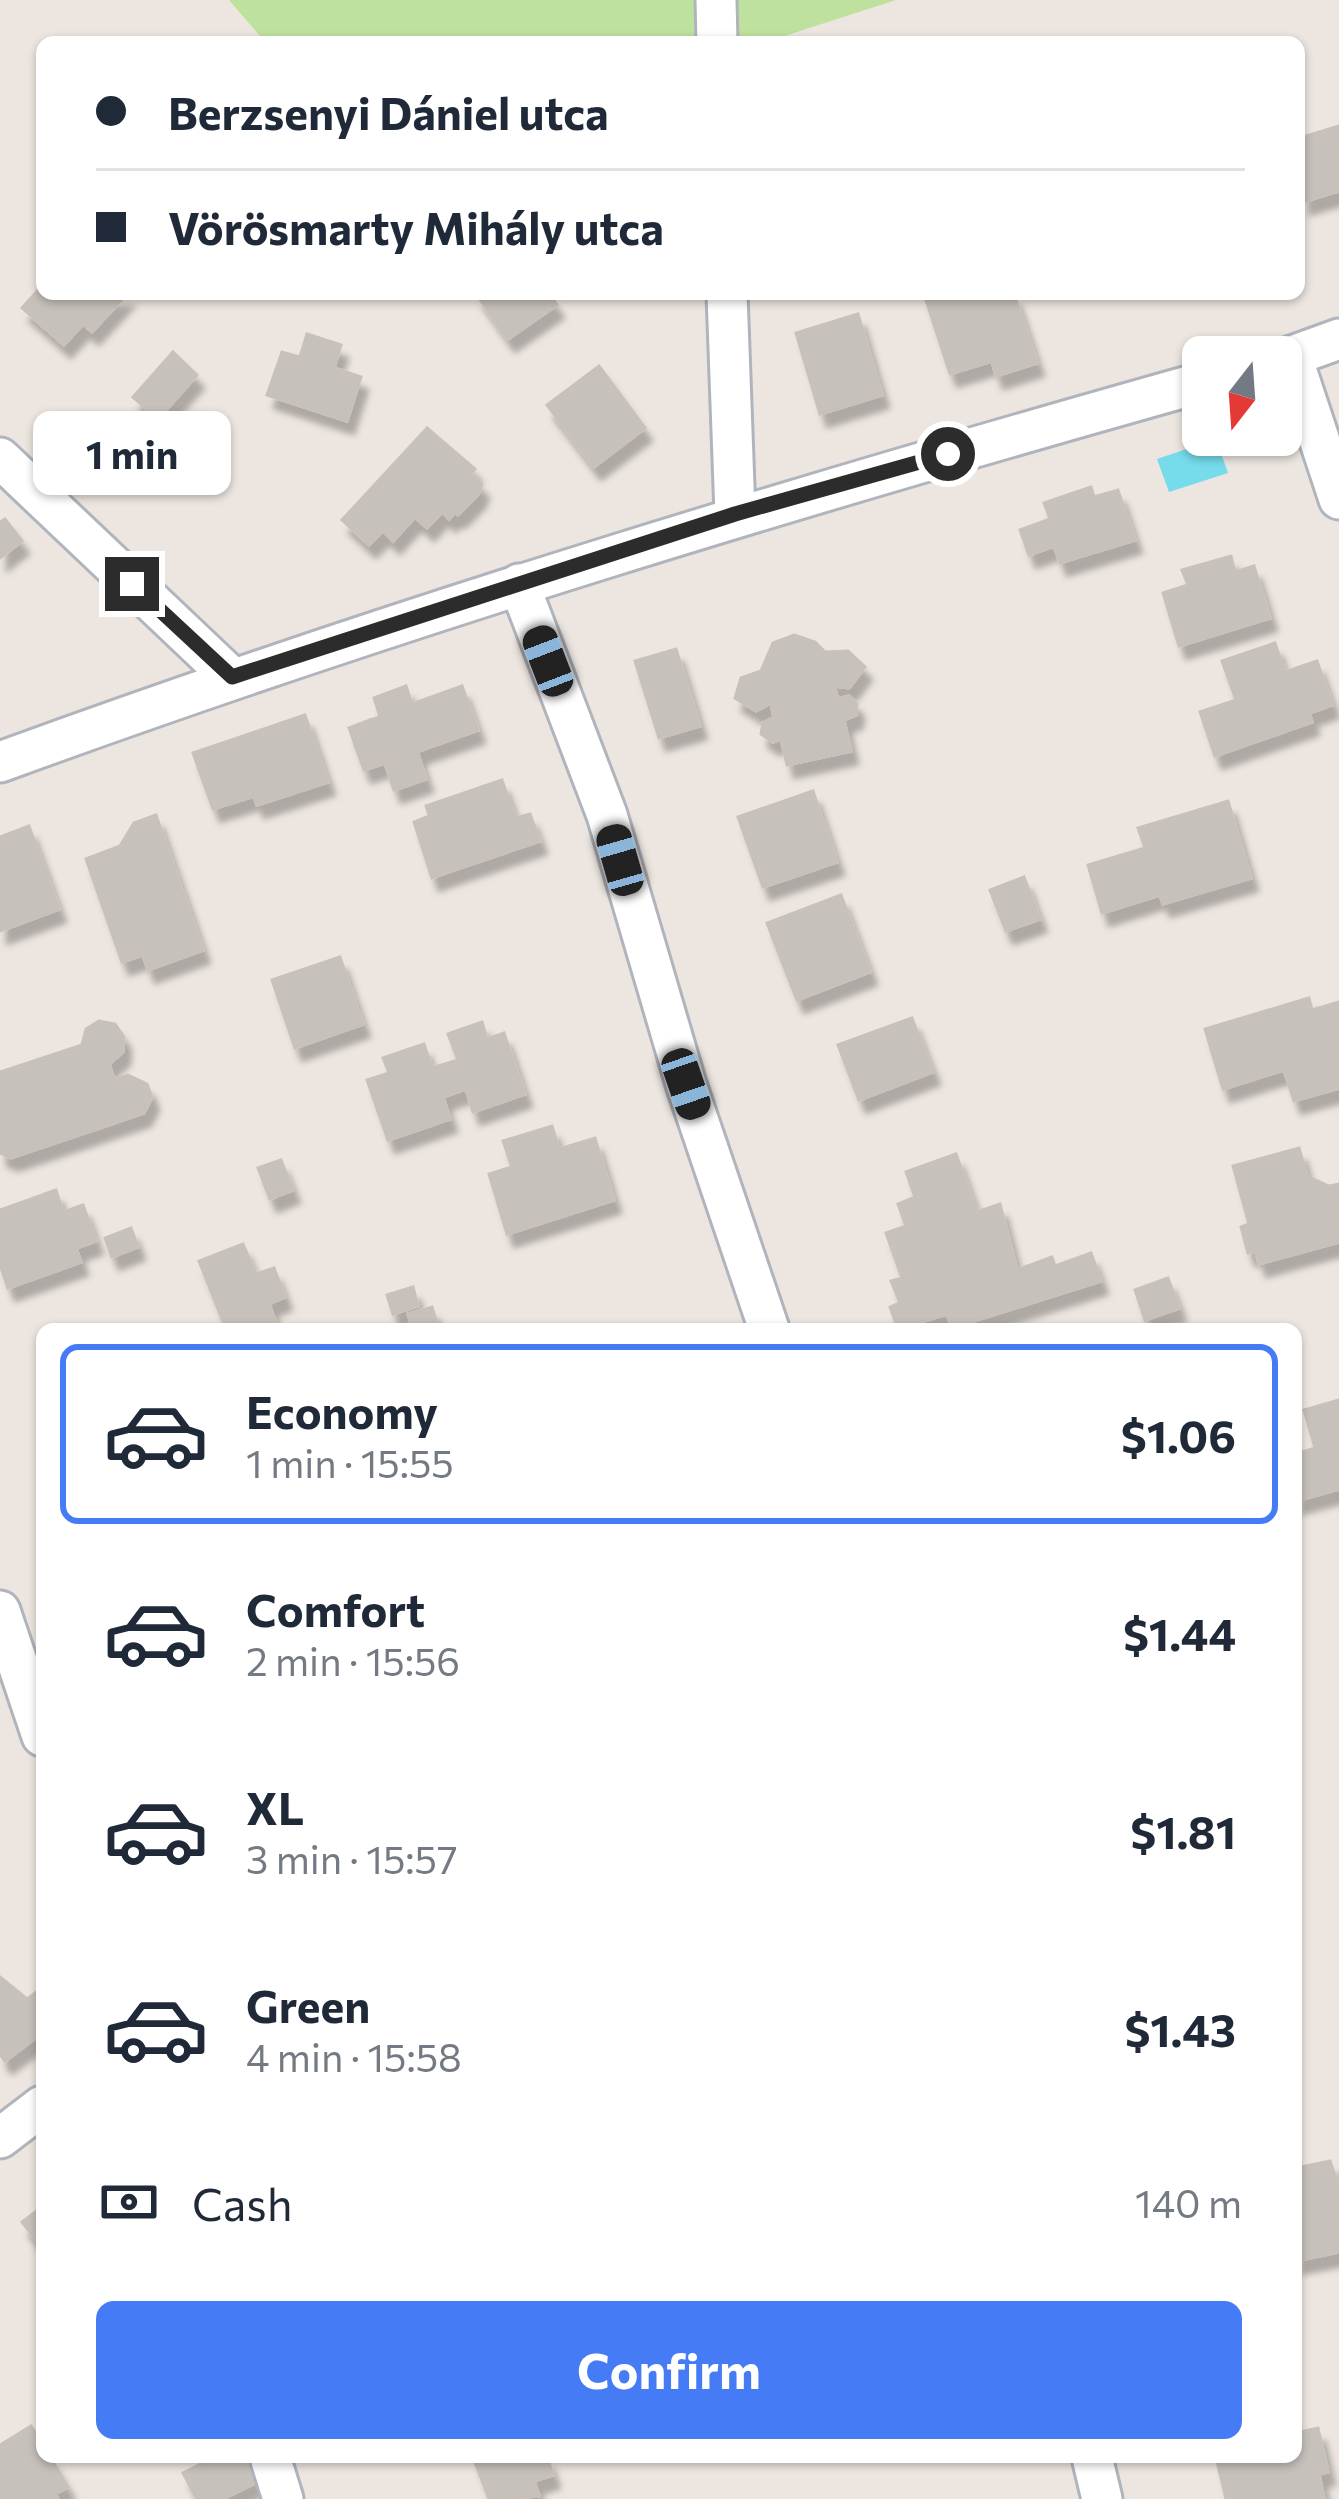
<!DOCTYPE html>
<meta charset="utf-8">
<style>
:root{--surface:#fff;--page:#f2f2f3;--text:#1f2937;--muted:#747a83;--line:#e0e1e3;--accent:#457cf5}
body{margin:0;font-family:Commissioner,sans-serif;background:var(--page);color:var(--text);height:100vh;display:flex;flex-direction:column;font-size:45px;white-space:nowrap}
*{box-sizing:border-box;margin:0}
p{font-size:39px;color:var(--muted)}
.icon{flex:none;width:66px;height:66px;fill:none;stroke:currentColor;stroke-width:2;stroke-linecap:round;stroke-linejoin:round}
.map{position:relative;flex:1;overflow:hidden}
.details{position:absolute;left:36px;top:1323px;width:1266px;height:1140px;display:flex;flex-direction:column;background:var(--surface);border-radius:18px;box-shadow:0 3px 9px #0004}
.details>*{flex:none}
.hud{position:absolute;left:36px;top:36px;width:1269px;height:264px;border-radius:18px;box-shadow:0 3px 9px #0004;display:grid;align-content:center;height:264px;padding:0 60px;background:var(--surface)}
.needle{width:78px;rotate:197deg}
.fabs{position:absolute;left:1182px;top:336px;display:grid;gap:24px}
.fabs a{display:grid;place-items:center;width:120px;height:120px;border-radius:18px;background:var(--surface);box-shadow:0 3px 9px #0004;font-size:60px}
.end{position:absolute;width:54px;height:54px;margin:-27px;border:15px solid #2c2c2c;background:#fff;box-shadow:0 0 0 6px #fff}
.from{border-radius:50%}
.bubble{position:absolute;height:84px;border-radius:18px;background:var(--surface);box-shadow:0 3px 9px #0004;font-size:39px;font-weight:700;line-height:84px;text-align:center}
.car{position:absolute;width:36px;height:72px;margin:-36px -18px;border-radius:15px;box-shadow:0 0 9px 3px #0007;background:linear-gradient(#222 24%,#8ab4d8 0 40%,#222 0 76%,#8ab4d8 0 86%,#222 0)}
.hud b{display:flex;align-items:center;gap:42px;height:114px;font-size:45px}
.hud b+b{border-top:3px solid var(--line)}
.hud i{width:30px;height:30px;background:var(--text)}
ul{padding:21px 0 0;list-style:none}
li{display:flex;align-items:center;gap:36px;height:180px;margin:0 24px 18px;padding:0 36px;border:6px solid transparent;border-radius:18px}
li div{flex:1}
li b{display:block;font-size:45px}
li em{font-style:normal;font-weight:700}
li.selected{border-color:var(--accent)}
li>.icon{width:108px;height:108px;stroke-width:1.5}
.pay{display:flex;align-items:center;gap:30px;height:132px;padding:0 60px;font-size:45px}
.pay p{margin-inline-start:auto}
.action{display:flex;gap:24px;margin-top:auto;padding:24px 60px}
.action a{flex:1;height:138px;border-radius:18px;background:var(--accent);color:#fff;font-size:48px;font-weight:700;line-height:138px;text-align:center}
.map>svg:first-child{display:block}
</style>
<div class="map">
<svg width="1339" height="2499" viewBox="0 0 1339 2499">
<defs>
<filter id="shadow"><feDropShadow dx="7" dy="13" stdDeviation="3" flood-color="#0004"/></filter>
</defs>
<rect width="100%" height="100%" fill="#ede6e0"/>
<!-- green -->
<polygon fill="#bee29e" points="229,0 896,0 766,42 265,42"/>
<!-- water -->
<polygon fill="#76dbeb" points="1216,439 1228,473 1169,492 1157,459"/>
<!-- building -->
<g fill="#c6c1bb" stroke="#c9c1b9" stroke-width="3" filter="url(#shadow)">
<polygon points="1339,126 1339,191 1303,202 1299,138"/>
<polygon points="42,286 42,294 127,294 92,332 83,324 64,345 22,308"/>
<polygon points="476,294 549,294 557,305 508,339"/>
<polygon points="924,294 1014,294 1037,363 996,376 992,361 950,374"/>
<polygon points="858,314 882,395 820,414 796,333"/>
<polygon points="307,334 341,345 334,368 361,377 347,421 267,395 282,352 300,357"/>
<polygon points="173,352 197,375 158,419 133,397"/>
<polygon points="599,366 645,428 594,467 547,405"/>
<polygon points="427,428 475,469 470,474 482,485 478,495 458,515 455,512 449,519 442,512 427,528 415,517 393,541 383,531 369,545 342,520"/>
<polygon points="1091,487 1094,497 1118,490 1135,540 1060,563 1054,546 1029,555 1020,530 1050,519 1044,503"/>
<polygon points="5,519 22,541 0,558 0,522"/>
<polygon points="1231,556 1235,572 1254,566 1270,618 1179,646 1163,593 1188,585 1182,570"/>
<polygon points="794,635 815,642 825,652 848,651 865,667 849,688 834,686 838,699 849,696 857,704 856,715 844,720 851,751 787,765 781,739 773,742 761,734 763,723 774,718 771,703 756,711 735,698 741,678 761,671 773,643"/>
<polygon points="1275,643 1285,672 1317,661 1332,705 1309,713 1312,722 1215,756 1200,712 1236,700 1222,661"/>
<polygon points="676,649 700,726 659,738 635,661"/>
<polygon points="406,686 412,704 462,686 478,730 385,763 370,720 380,717 374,698"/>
<polygon points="305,715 328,782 257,805 254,796 213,809 193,753"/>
<polygon points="370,720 385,763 364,770 349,728"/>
<polygon points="417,751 426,779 394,790 385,763"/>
<polygon points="502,780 515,818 530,814 540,841 448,872 426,806"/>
<polygon points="813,791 837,862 763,887 738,817"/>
<polygon points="1228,801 1251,878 1163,904 1160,895 1102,913 1088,865 1145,848 1138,828"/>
<polygon points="156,815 203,950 148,970 143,955 122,962 86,859 120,846 134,823"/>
<polygon points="429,816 448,872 432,878 414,822"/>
<polygon points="29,826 59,909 0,931 0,837"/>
<polygon points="1024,877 1040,919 1006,931 990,890"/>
<polygon points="841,895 870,972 797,1000 767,923"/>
<polygon points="340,957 363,1024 295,1048 272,980"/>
<polygon points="1309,998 1312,1010 1339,1002 1339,1088 1294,1101 1284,1070 1223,1089 1205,1029"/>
<polygon points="912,1018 933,1072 859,1100 838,1045"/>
<polygon points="99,1021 115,1024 124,1037 123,1052 109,1064 114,1079 128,1075 147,1084 152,1097 144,1113 11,1158 0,1153 0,1072 82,1045 86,1029"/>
<polygon points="482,1022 487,1039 504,1033 525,1094 473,1112 466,1089 443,1097 450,1119 388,1140 367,1080 389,1073 383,1058 424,1044 432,1068 458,1060 448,1034"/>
<polygon points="552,1126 559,1149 595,1138 614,1200 507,1234 489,1174 512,1167 503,1141"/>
<polygon points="1299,1148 1307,1176 1329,1186 1339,1184 1339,1242 1259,1264 1256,1252 1248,1253 1241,1227 1249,1224 1233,1166"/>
<polygon points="956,1154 977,1212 1000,1204 1017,1270 1052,1257 1055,1266 1091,1253 1101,1281 952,1328 947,1314 898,1329 890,1307 900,1303 891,1281 902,1278 886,1233 906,1226 898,1204 915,1197 906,1172"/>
<polygon points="281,1160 293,1190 270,1199 258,1168"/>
<polygon points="56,1190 63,1212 83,1205 96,1241 76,1248 81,1262 8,1288 0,1265 0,1210"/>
<polygon points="131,1228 138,1247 112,1257 105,1238"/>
<polygon points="243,1244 256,1274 274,1268 285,1297 269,1304 276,1323 261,1329 226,1329 199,1261"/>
<polygon points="1168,1278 1179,1308 1145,1320 1135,1290"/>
<polygon points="413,1287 418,1306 393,1314 387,1295"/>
<polygon points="432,1307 439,1329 413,1329 408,1314"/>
<polygon points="1339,1400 1339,1489 1296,1501 1296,1454 1315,1448 1304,1410"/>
<polygon points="0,1977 27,1999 42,1988 42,2033 5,2061 0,2054"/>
<polygon points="1330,2161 1339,2187 1339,2252 1296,2261 1296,2168"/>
<polygon points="42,2207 42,2248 22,2222"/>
<polygon points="31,2426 42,2444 42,2457 50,2457 68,2487 55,2494 58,2499 0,2499 0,2445"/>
<polygon points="1318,2428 1328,2472 1319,2474 1324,2499 1226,2499 1216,2457 1296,2457 1296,2433"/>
<polygon points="215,2457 244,2457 257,2482 223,2499 197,2499 183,2473"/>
<polygon points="473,2457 547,2457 553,2475 534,2481 539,2496 489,2499"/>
</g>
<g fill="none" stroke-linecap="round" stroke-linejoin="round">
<!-- minor casing -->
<g stroke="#b0b4bc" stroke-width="45">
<g id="minor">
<polyline points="716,0 717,42"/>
<polyline points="727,294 735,514"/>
<polyline points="1292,357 1339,499"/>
<polyline points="1281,360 1339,339"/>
<polyline points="0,458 231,677"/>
<polyline points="519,584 607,815 686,1084 769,1329"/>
<path d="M 0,762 C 397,617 797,496 1203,382"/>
<polyline points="0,1611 42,1736"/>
<polyline points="0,2138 42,2106"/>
<polyline points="270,2457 283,2499"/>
<polyline points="1092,2457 1102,2499"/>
</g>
</g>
<!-- minor -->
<use href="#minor" stroke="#fff" stroke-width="39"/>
</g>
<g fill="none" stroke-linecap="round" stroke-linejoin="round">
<!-- route -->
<polyline stroke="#2c2c2c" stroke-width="15" points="132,584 232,677 735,514 948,454"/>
</g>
</svg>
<div class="fabs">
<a><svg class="needle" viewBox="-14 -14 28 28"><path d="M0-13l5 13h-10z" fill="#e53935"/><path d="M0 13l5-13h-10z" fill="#747a83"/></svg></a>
</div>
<i class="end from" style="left:948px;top:454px"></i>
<i class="end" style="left:132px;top:584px"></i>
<div class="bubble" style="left:33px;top:411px;width:198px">1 min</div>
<i class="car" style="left:548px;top:661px;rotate:339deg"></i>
<i class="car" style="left:620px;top:860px;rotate:344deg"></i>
<i class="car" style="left:686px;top:1084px;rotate:161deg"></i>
<div class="hud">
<b><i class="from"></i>Berzsenyi Dániel utca</b>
<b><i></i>Vörösmarty Mihály utca</b>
</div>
<section class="details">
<ul>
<li class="selected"><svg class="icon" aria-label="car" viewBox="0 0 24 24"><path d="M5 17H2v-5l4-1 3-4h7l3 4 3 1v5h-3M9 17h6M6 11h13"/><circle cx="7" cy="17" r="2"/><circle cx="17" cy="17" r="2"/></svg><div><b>Economy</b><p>1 min · 15:55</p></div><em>$1.06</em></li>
<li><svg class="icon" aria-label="car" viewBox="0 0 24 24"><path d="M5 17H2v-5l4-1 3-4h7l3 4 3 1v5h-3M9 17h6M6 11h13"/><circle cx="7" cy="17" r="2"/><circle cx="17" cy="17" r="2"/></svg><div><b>Comfort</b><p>2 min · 15:56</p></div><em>$1.44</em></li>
<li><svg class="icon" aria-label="car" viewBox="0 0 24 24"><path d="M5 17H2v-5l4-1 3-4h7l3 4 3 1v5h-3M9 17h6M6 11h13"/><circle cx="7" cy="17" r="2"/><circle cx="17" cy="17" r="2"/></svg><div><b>XL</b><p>3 min · 15:57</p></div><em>$1.81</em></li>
<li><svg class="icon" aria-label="car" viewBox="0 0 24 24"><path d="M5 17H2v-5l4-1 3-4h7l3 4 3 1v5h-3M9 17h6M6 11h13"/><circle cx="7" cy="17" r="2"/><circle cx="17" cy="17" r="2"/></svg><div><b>Green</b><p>4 min · 15:58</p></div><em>$1.43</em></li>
</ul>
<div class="pay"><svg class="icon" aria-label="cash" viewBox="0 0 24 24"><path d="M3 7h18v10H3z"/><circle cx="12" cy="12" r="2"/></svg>Cash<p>140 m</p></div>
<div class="action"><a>Confirm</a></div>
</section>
</div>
